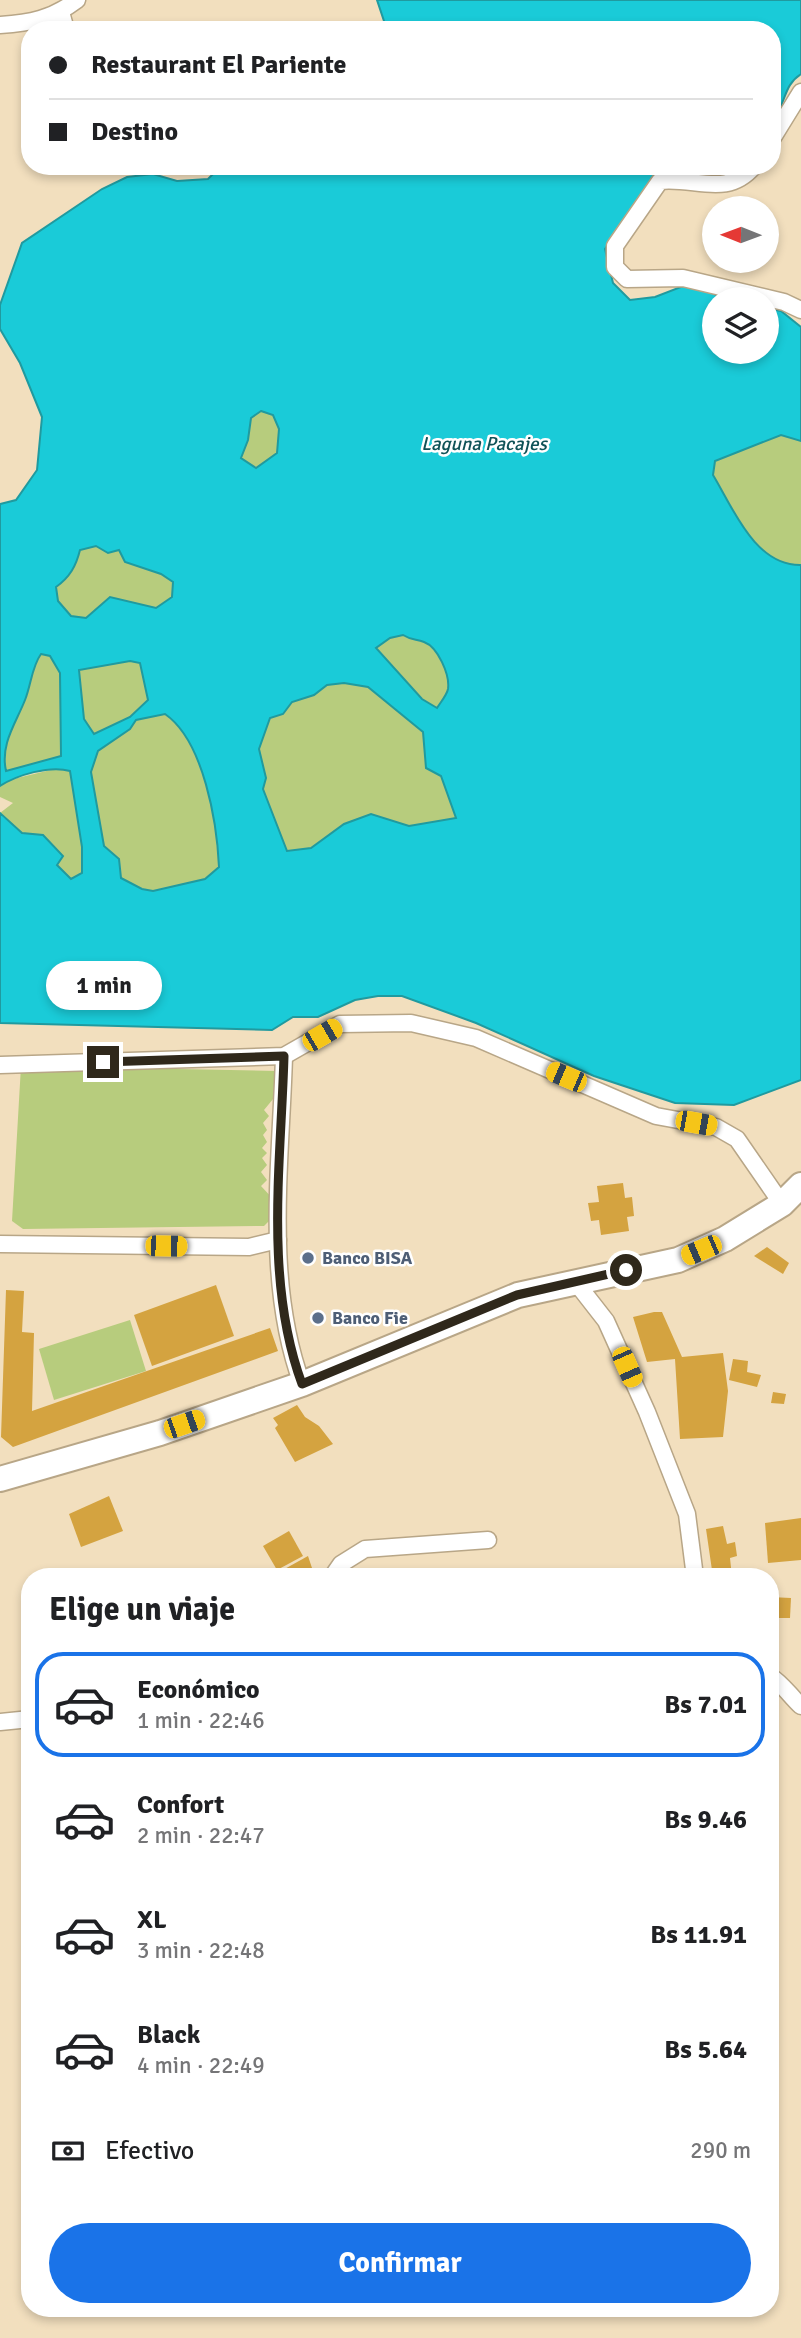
<!DOCTYPE html>
<html lang="es">
<meta charset="utf-8">
<style>
:root{--surface:#fff;--page:#f6f6f6;--text:#202124;--muted:#757577;--line:#e0e0e0;--accent:#1a73e8}
body{margin:0;font-family:Signika,sans-serif;background:var(--page);color:var(--text);height:100vh;display:flex;flex-direction:column;font-size:26px;white-space:nowrap}
*{box-sizing:border-box;margin:0}
p{font-size:23px;color:var(--muted)}
.icon{flex:none;width:38px;height:38px;fill:none;stroke:currentColor;stroke-width:2;stroke-linecap:round;stroke-linejoin:round}
.map{position:relative;flex:1;overflow:hidden}
.sheet{position:absolute;left:21px;top:1568px;width:758px;height:749px;display:flex;flex-direction:column;background:var(--surface);border-radius:28px;box-shadow:0 4px 10px #0003}
.sheet>*{flex:none}
.guide{position:absolute;left:21px;top:21px;width:760px;height:154px;border-radius:28px;box-shadow:0 4px 10px #0003;display:grid;align-content:center;height:154px;padding:0 28px;background:var(--surface)}
.needle{width:46px;rotate:271deg}
.buttons{position:absolute;left:702px;top:196px;display:grid;gap:14px}
.buttons a{display:grid;place-items:center;width:77px;height:77px;border-radius:50%;background:var(--surface);box-shadow:0 4px 10px #0003;font-size:35px}
.end{position:absolute;width:32px;height:32px;margin:-16px;border:9px solid #2f281b;background:#fff;box-shadow:0 0 0 4px #fff}
.from{border-radius:50%}
.bubble{position:absolute;height:49px;border-radius:24px;background:var(--surface);box-shadow:0 4px 10px #0003;font-size:23px;font-weight:800;line-height:49px;text-align:center}
.car{position:absolute;width:21px;height:42px;margin:-21px -10px;border-radius:9px;box-shadow:0 0 5px 2px #0007;background:linear-gradient(#f5c518 24%,#345 0 40%,#f5c518 0 76%,#345 0 86%,#f5c518 0)}
.guide b{display:flex;align-items:center;gap:24px;height:66px;font-size:26px}
.guide b+b{border-top:2px solid var(--line)}
.guide i{width:18px;height:18px;background:var(--text)}
ul{padding:0;list-style:none}
li{display:flex;align-items:center;gap:21px;height:105px;margin:0 14px 10px;padding:0 14px;border:4px solid transparent;border-radius:28px}
li div{flex:1}
li b{display:block;font-size:26px}
li em{font-style:normal;font-weight:800}
li.current{border-color:var(--accent)}
li>.icon{width:63px;height:63px;stroke-width:1.5}
h2{padding:0 28px;font-size:32px;line-height:84px}
.pay{display:flex;align-items:center;gap:18px;height:77px;padding:0 28px;font-size:26px}
.pay p{margin-inline-start:auto}
.action{display:flex;gap:14px;margin-top:auto;padding:14px 28px}
.action a{flex:1;height:80px;border-radius:42px;background:var(--accent);color:#fff;font-size:28px;font-weight:800;line-height:80px;text-align:center}
.map>svg:first-child{display:block}
</style>
<div class="map">
<svg width="801" height="2338" viewBox="0 0 801 2338">
<rect width="100%" height="100%" fill="#f2dfbe"/>
<!-- green -->
<g fill="#b7cc7d">
<polygon points="261,411 273,415 279,429 277,453 256,468 241,458 248,440 251,418"/>
<path d="M 782,434 L 801,441 L 801,565 C 755,566 733,508 713,475 L 715,461 Z"/>
<path d="M 96,546 L 108,552 L 119,550 L 125,562 L 161,574 L 173,582 L 172,597 L 157,608 L 110,597 L 86,618 L 71,616 L 58,601 L 56,587 C 70,577 76,566 80,550 Z"/>
<path d="M 404,635 C 411,640 416,639 424,642 C 438,647 451,675 448,689 C 447,695 440,703 437,709 L 422,699 L 376,648 L 390,638 Z"/>
<path d="M 41,654 L 50,656 L 60,673 L 61,756 L 6,771 C 0,744 16,724 25,700 C 31,685 32,666 41,654 Z"/>
<polygon points="130,661 140,663 148,700 130,717 94,734 84,719 79,670"/>
<polygon points="344,683 368,687 423,732 426,768 441,776 457,819 409,826 371,814 344,824 311,848 287,851 263,789 266,778 259,749 270,718 283,714 292,702 314,695 327,685"/>
<path d="M 165,714 C 204,741 217,823 219,867 L 206,879 L 153,891 L 142,890 L 121,878 L 119,859 L 104,846 L 91,772 L 98,751 L 130,729 L 136,719 Z"/>
<polygon points="59,768 70,771 82,847 82,873 71,879 0,813 13,803 0,797 0,786 9,780"/>
<polygon points="21,1066 277,1071 278,1093 264,1110 269,1116 263,1123 267,1130 263,1135 267,1142 262,1148 267,1153 262,1158 267,1165 261,1172 267,1180 261,1186 274,1200 272,1218 264,1226 23,1229 12,1221"/>
<polygon points="130,1320 146,1371 54,1400 39,1349"/>
</g>
<!-- water -->
<g fill="#1acbd8" stroke="#209a9f" stroke-width="2" fill-rule="evenodd">
<path d="M 377,0 L 801,0 L 801,74 C 782,86 787,105 772,118 L 772,30 L 387,30 Z"/>
<path d="M 221,166 L 662,166 L 605,249 L 613,283 L 630,300 L 655,297 L 691,283 L 725,299 L 714,299 L 714,352 L 766,352 L 767,308 L 781,311 L 801,327 L 801,441 L 781,435 L 715,461 L 713,475 C 733,508 755,566 801,565 L 801,1080 L 734,1105 L 675,1103 L 594,1076 L 476,1023 L 402,996 L 378,996 L 355,1000 L 318,1017 L 293,1017 L 272,1030 L 0,1023 L 0,813 L 22,833 L 43,835 L 63,856 L 57,865 L 71,879 L 82,873 L 82,847 L 70,771 C 50,765 17,775 0,786 L 0,504 L 16,500 L 37,470 L 42,417 L 20,363 L 0,329 L 0,305 L 22,243 L 102,189 L 127,177 L 153,174 L 177,181 L 208,179 ZM 261,411 L 273,415 L 279,429 L 277,453 L 256,468 L 241,458 L 248,440 L 251,418 ZM 96,546 L 108,553 L 119,550 L 125,562 L 161,574 L 173,582 L 172,597 L 156,608 L 110,597 L 86,618 L 71,616 L 58,601 L 56,587 C 70,577 76,566 80,550 ZM 403,635 C 411,640 415,639 424,642 C 438,647 450,675 448,689 C 447,695 440,703 437,708 L 422,699 L 376,648 L 390,638 ZM 41,654 L 50,656 L 60,673 L 61,756 L 6,771 C 0,744 16,723 25,700 C 31,685 32,666 41,654 ZM 130,661 L 140,663 L 148,700 L 130,717 L 94,734 L 84,719 L 79,670 ZM 344,683 L 368,687 L 423,732 L 426,768 L 441,776 L 456,818 L 409,826 L 371,814 L 344,824 L 311,848 L 287,851 L 263,789 L 266,778 L 259,749 L 270,718 L 283,714 L 292,702 L 314,695 L 327,685 ZM 165,714 C 204,741 217,823 219,867 L 205,879 L 153,891 L 142,889 L 121,878 L 119,859 L 104,846 L 91,772 L 98,751 L 130,729 L 136,720 Z"/>
</g>
<!-- building -->
<g fill="#d4a340">
<polygon points="623,1183 625,1198 632,1197 634,1216 627,1217 629,1231 601,1235 599,1220 591,1221 588,1203 599,1202 597,1186"/>
<polygon points="767,1247 789,1263 783,1274 754,1256"/>
<polygon points="216,1285 234,1336 152,1366 134,1315"/>
<polygon points="6,1290 24,1291 22,1332 34,1333 32,1411 270,1328 278,1351 13,1447 1,1437"/>
<polygon points="654,1312 662,1312 682,1357 723,1353 728,1391 723,1437 680,1439 675,1359 647,1362 633,1317"/>
<polygon points="733,1359 748,1361 747,1372 761,1375 757,1387 729,1380"/>
<polygon points="773,1392 786,1394 784,1404 771,1403"/>
<polygon points="297,1405 305,1417 319,1426 333,1444 295,1462 275,1428 278,1425 273,1418"/>
<polygon points="109,1496 123,1531 81,1547 69,1514"/>
<polygon points="801,1518 801,1560 768,1563 765,1523"/>
<polygon points="723,1526 727,1544 735,1542 737,1556 730,1558 732,1577 713,1577 706,1529"/>
<polygon points="289,1531 303,1556 277,1570 263,1546"/>
<polygon points="308,1556 315,1577 286,1577 281,1571"/>
<polygon points="770,1597 791,1598 790,1618 770,1618"/>
</g>
<g fill="none" stroke-linecap="round" stroke-linejoin="round">
<!-- street casing -->
<g stroke="#b8a687" stroke-width="19">
<g id="street">
<polyline points="61,12 66,30"/>
<path d="M 0,25 C 30,23 52,19 77,0"/>
<polyline points="772,139 801,92"/>
<path d="M 754,166 C 727,198 696,177 660,181 L 615,246 L 615,267 L 627,279 L 683,278 L 784,302 L 801,310"/>
<path d="M 284,1056 C 281,1163 264,1281 302,1384"/>
<polyline points="0,1065 284,1056 340,1024 411,1023 476,1038 656,1116 716,1127 737,1139 782,1204"/>
<polyline points="0,1244 249,1247 278,1240"/>
<polyline points="574,1280 606,1321 647,1412 687,1514 695,1577"/>
<polyline points="332,1577 341,1564 365,1549 488,1540"/>
<path d="M 770,1676 C 783,1684 790,1696 801,1706"/>
<polyline points="0,1722 30,1719"/>
</g>
</g>
<!-- primary casing -->
<g stroke="#b8a687" stroke-width="28">
<polyline id="primary" points="0,1479 160,1433 302,1384 518,1295 678,1260 725,1239 782,1204 801,1185"/>
</g>
<!-- street -->
<use href="#street" stroke="#fff" stroke-width="16"/>
<!-- primary -->
<use href="#primary" stroke="#fff" stroke-width="24"/>
</g>
<g fill="none" stroke-linecap="round" stroke-linejoin="round">
<!-- route -->
<path stroke="#2f281b" stroke-width="9" d="M 103,1062 L 284,1056 C 281,1163 264,1281 302,1384 L 517,1295 L 626,1270"/>
</g>
<!-- markers -->
<g fill="#5c6f8a" stroke="#fff" stroke-width="2.5">
<circle cx="308" cy="1258" r="7"/>
<circle cx="318" cy="1318" r="7"/>
</g>
<g text-anchor="middle" dominant-baseline="central" stroke-width="5" stroke-linejoin="round" paint-order="stroke">
<!-- service labels -->
<g font-size="18" font-weight="bold" fill="#4e5e75" stroke="#fff" text-anchor="start">
<text x="322" y="1258">Banco BISA</text>
<text x="332" y="1318">Banco Fie</text>
</g>
<!-- water labels -->
<g font-size="19" font-style="italic" fill="#0f5257" stroke="#fff">
<text x="484" y="444">Laguna Pacajes</text>
</g>
</g>
</svg>
<div class="buttons">
<a><svg class="needle" viewBox="-14 -14 28 28"><path d="M0-13l5 13h-10z" fill="#e53935"/><path d="M0 13l5-13h-10z" fill="#757577"/></svg></a>
<a><svg class="icon" aria-label="layers" viewBox="0 0 24 24"><path d="M12 4l9 5-9 5-9-5zM3 14l9 5 9-5"/></svg></a>
</div>
<i class="end from" style="left:626px;top:1270px"></i>
<i class="end" style="left:103px;top:1062px"></i>
<div class="bubble" style="left:46px;top:961px;width:116px">1 min</div>
<i class="car" style="left:322px;top:1035px;rotate:60deg"></i>
<i class="car" style="left:566px;top:1077px;rotate:293deg"></i>
<i class="car" style="left:696px;top:1123px;rotate:100deg"></i>
<i class="car" style="left:166px;top:1246px;rotate:91deg"></i>
<i class="car" style="left:701px;top:1250px;rotate:247deg"></i>
<i class="car" style="left:627px;top:1367px;rotate:156deg"></i>
<i class="car" style="left:184px;top:1424px;rotate:71deg"></i>
<div class="guide">
<b><i class="from"></i>Restaurant El Pariente</b>
<b><i></i>Destino</b>
</div>
<section class="sheet">
<h2>Elige un viaje</h2>
<ul>
<li class="current"><svg class="icon" aria-label="car" viewBox="0 0 24 24"><path d="M5 17H2v-5l4-1 3-4h7l3 4 3 1v5h-3M9 17h6M6 11h13"/><circle cx="7" cy="17" r="2"/><circle cx="17" cy="17" r="2"/></svg><div><b>Económico</b><p>1 min · 22:46</p></div><em>Bs 7.01</em></li>
<li><svg class="icon" aria-label="car" viewBox="0 0 24 24"><path d="M5 17H2v-5l4-1 3-4h7l3 4 3 1v5h-3M9 17h6M6 11h13"/><circle cx="7" cy="17" r="2"/><circle cx="17" cy="17" r="2"/></svg><div><b>Confort</b><p>2 min · 22:47</p></div><em>Bs 9.46</em></li>
<li><svg class="icon" aria-label="car" viewBox="0 0 24 24"><path d="M5 17H2v-5l4-1 3-4h7l3 4 3 1v5h-3M9 17h6M6 11h13"/><circle cx="7" cy="17" r="2"/><circle cx="17" cy="17" r="2"/></svg><div><b>XL</b><p>3 min · 22:48</p></div><em>Bs 11.91</em></li>
<li><svg class="icon" aria-label="car" viewBox="0 0 24 24"><path d="M5 17H2v-5l4-1 3-4h7l3 4 3 1v5h-3M9 17h6M6 11h13"/><circle cx="7" cy="17" r="2"/><circle cx="17" cy="17" r="2"/></svg><div><b>Black</b><p>4 min · 22:49</p></div><em>Bs 5.64</em></li>
</ul>
<div class="pay"><svg class="icon" aria-label="cash" viewBox="0 0 24 24"><path d="M3 7h18v10H3z"/><circle cx="12" cy="12" r="2"/></svg>Efectivo<p>290 m</p></div>
<div class="action"><a>Confirmar</a></div>
</section>
</div>
